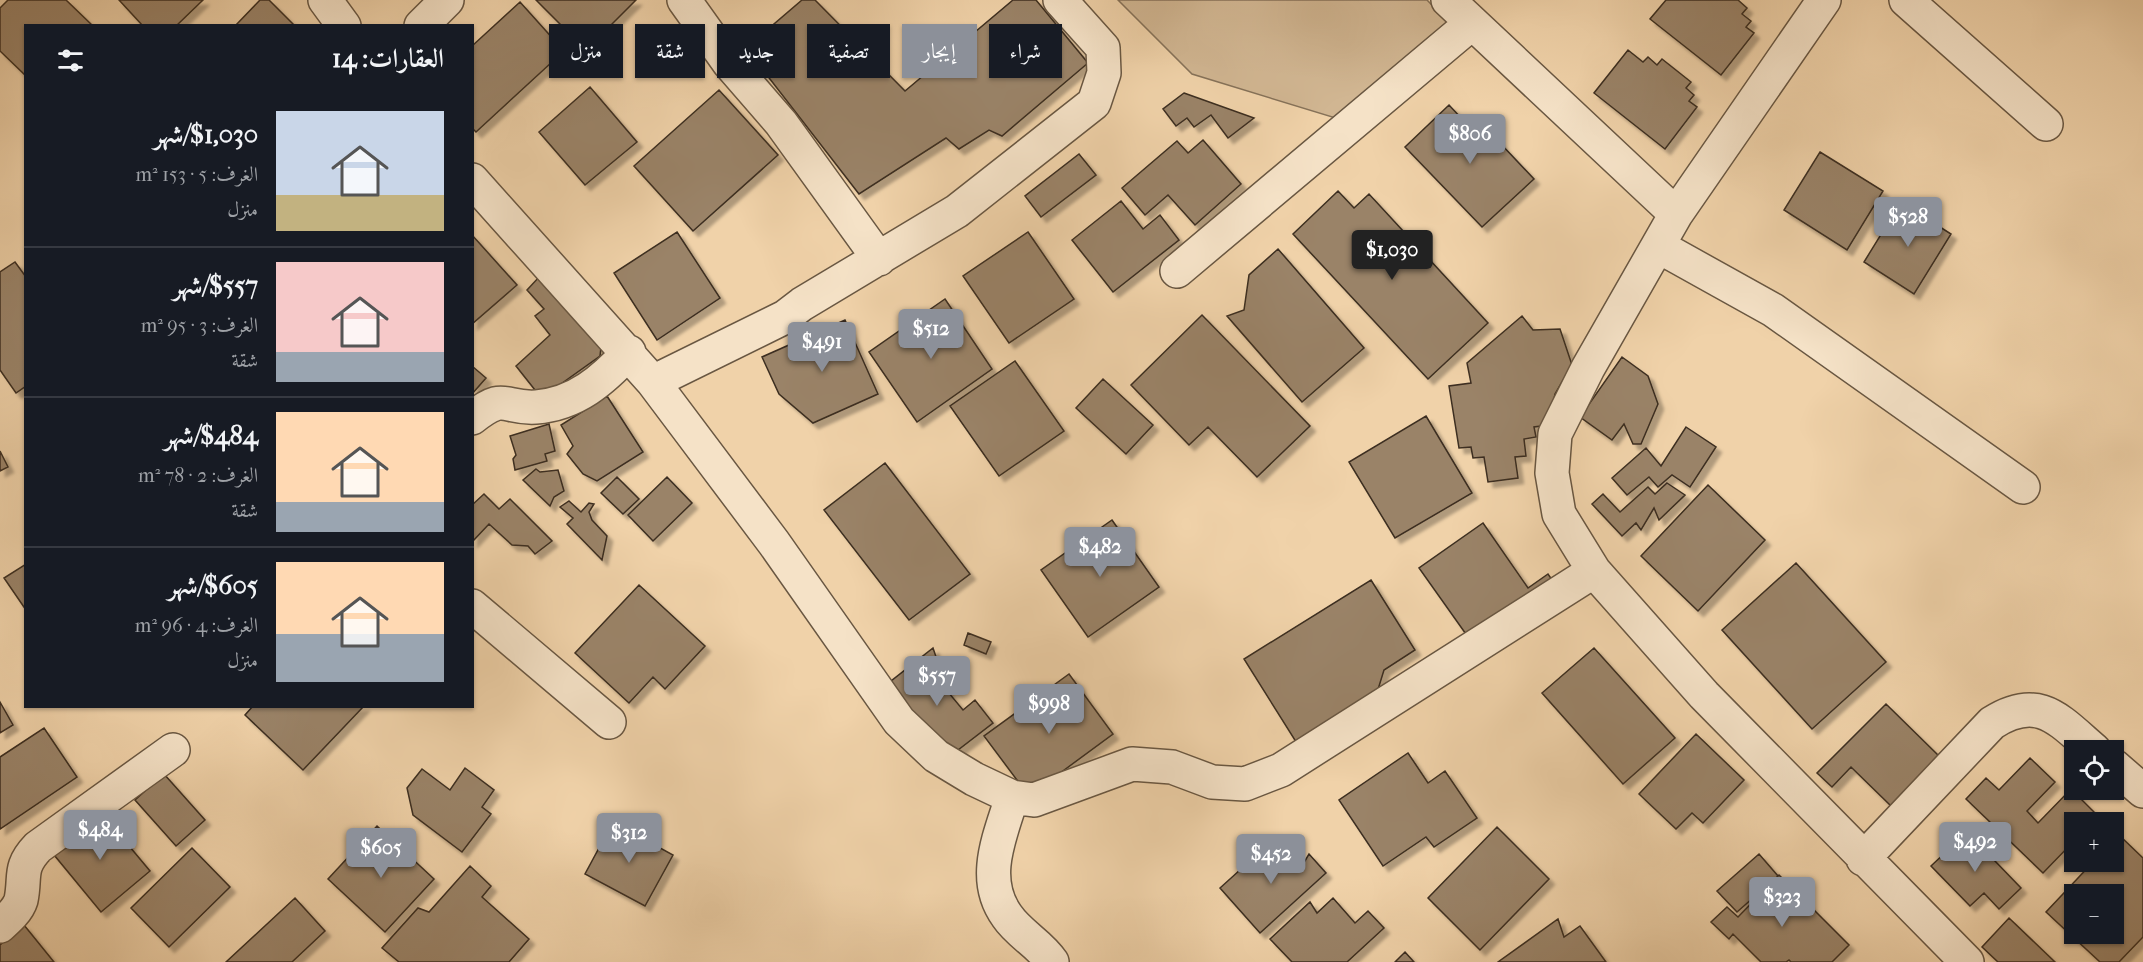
<!DOCTYPE html>
<html lang="ar">
<meta charset="utf-8">
<style>
body{margin:0;font-family:"IM FELL French Canon",Amiri,serif;background:#242831;color:#f1f3f6;direction:rtl;height:100vh;display:flex;flex-direction:column;font-size:22px;white-space:nowrap}
*{box-sizing:border-box;margin:0}
p{font-size:20px;color:#9ea1a6}
.icon{flex:none;width:33px;height:33px;fill:none;stroke:currentColor;stroke-width:2;stroke-linecap:round;stroke-linejoin:round}
.map{position:relative;flex:1;overflow:hidden;direction:ltr}
.side{position:absolute;left:24px;top:24px;width:450px;height:684px;display:flex;flex-direction:column;background:#171b24;border-radius:0px;box-shadow:0 2px 4px #0004;direction:rtl}
.side>*{flex:none}
.banner{position:absolute;left:492px;top:24px;width:570px;height:54px;direction:rtl;display:flex;gap:12px}
.fabs{position:absolute;left:2064px;top:740px;display:grid;gap:12px}
.fabs a{display:grid;place-items:center;width:60px;height:60px;border-radius:0px;background:#171b24;box-shadow:0 2px 4px #0004;font-size:30px}
.price{position:absolute;translate:-50% -51px;padding:0 14px;border-radius:6px;background:#8c9099;color:#fff;font-size:20px;line-height:39px;filter:drop-shadow(0 2px 3px #0008)}
.price::after{content:'';position:absolute;left:50%;top:36px;width:18px;height:14px;margin-left:-9px;background:inherit;clip-path:polygon(0 0,100% 0,50% 100%)}
.price.current{background:#222;color:#fff}
ul{padding:0;list-style:none}
li{display:flex;align-items:center;gap:18px;height:150px;padding:0 30px}
li+li{border-top:2px solid #363941}
li span{display:grid;place-items:center;flex:none;width:168px;height:120px;border-radius:0px;color:#555}
li>.icon{margin-inline-start:auto}
span .icon{width:72px;height:72px;fill:#fffc;stroke-width:1}
li b{font-size:26px}
h2{display:flex;justify-content:space-between;align-items:center;height:72px;padding:0 30px;font-size:26px}
.pill{padding:0 21px;border-radius:0px;background:#171b24;box-shadow:0 2px 4px #0004;font-size:21px;line-height:54px}
.pill.current{background:#8c9099;color:#fff}
.map>svg:first-child{display:block}
.green{fill:#d1b692;stroke:#867259;stroke-width:1.5}
.building{fill:#9a8367;stroke:#3c2e20;stroke-width:1.5;fill-rule:evenodd;filter:url(#shadow)}
.lines{fill:none;stroke-linecap:round;stroke-linejoin:round}
.minor-casing{stroke:#695742;stroke-width:36}
.minor{stroke:#f5e2c7;stroke-width:33}
</style>
<div class="map">
<svg width="2143" height="962" viewBox="0 0 2143 962">
<defs>
<filter id="shadow"><feDropShadow dx="5.5" dy="5.5" stdDeviation="1.5" flood-color="#0004"/></filter>
</defs>
<rect width="100%" height="100%" fill="#f0d2a9"/>
<filter id="stains"><feTurbulence type="fractalNoise" baseFrequency=".00333" numOctaves="4"/><feColorMatrix values="0 0 0 0 .2 0 0 0 0 .09 0 0 0 0 .02 0 0 0 .5 -.17"/></filter>
<radialGradient id="worn" r=".72"><stop offset=".6" stop-color="#630" stop-opacity="0"/><stop offset="1" stop-color="#630" stop-opacity=".3"/></radialGradient>
<path class="green" d="M1118,0H1427L1451,25L1342,120L1192,74Z"/>
<path class="building" d="M8,0H66L93,26H26V76L0,51V8Z
M119,0H203L176,26H143Z
M260,0H269L295,26H235Z
M536,0H636L586,50Z
M802,0H815L905,91L1013,0H1036L1088,63L1002,136L989,130L959,149L946,138L859,194L746,48Z
M1666,0H1738L1747,8L1742,14L1751,21L1746,27L1754,33L1721,75L1650,19Z
M520,2L564,51L476,132L472,128V46Z
M1628,50L1643,62L1648,57L1657,65L1662,59L1691,82L1686,88L1694,95L1689,101L1697,107L1665,149L1594,93Z
M590,87L637,142L585,185L539,132Z
M719,90L778,155L693,231L634,166Z
M1184,93L1254,118L1228,138L1211,115L1194,127L1187,118L1176,126L1163,109Z
M1449,105L1476,134L1484,126L1534,179L1482,227L1405,147Z
M1203,140L1241,184L1195,225L1168,195L1145,215L1122,188L1177,141L1188,153Z
M1820,152L1883,191L1847,250L1784,210Z
M1079,154L1096,175L1041,217L1025,196Z
M1338,191L1354,208L1369,194L1488,323L1428,379L1293,234Z
M1121,201L1143,229L1160,215L1179,240L1113,292L1072,240Z
M1901,202L1951,234L1914,294L1864,262Z
M677,232L720,298L657,340L614,273Z
M1028,232L1074,299L1009,343L963,276Z
M472,235L517,285L472,324Z
M1278,249L1364,348L1302,402L1227,316L1244,310L1249,275Z
M15,262L26,277V386L16,393L0,370V272Z
M539,277L601,347L600,356L551,391L535,390L516,366L550,335L535,316L544,309L527,290Z
M945,299L992,369L917,422L869,352Z
M1202,315L1310,426L1257,477L1208,427L1189,445L1131,385Z
M1522,316L1533,330L1560,329L1572,365L1555,394L1549,425L1534,427L1536,437L1524,439L1526,456L1515,457L1518,478L1488,482L1484,457L1473,458L1471,447L1459,448L1449,386L1471,383L1467,363Z
M845,320L878,394L813,423L779,394L762,357Z
M1622,357L1648,376L1658,404L1641,444H1633L1624,424L1612,440L1580,417Z
M1015,361L1064,431L999,476L950,406Z
M472,366L486,378L472,394Z
M1103,379L1153,425L1126,454L1076,408Z
M607,396L643,452L597,481L583,474L567,454L573,446L561,425Z
M1426,416L1472,493L1395,538L1349,462Z
M549,424L555,451L545,454L547,461L515,470L513,459L516,455L510,436Z
M1686,427L1716,447L1690,487L1672,475L1658,487L1649,477L1627,495L1612,478L1646,448L1661,466Z
M0,451L8,467L0,471Z
M885,463L970,574L909,620L824,510Z
M536,469L540,472L558,470L564,491L554,497L550,506L523,480Z
M617,477L639,499L623,514L601,493Z
M667,477L692,503L653,541L628,515Z
M1667,483L1685,495L1659,520L1654,508L1641,530L1636,523L1622,536L1592,504L1603,494L1620,512L1648,487L1655,494Z
M1708,485L1765,540L1698,611L1641,556Z
M484,494L499,509L510,499L552,541L535,554L528,546L512,545L489,524L472,542V505Z
M569,501L581,512L589,503L594,504L589,512L592,520L607,536L602,560L567,524L573,518L560,507Z
M1112,520L1159,587L1088,637L1041,570Z
M1483,523L1528,588L1548,574L1557,587L1468,637L1419,568Z
M1796,563L1886,662L1812,729L1722,630Z
M26,564V610L4,578Z
M1371,580L1415,650L1384,670L1376,696L1298,745L1244,659Z
M639,585L705,646L665,689L653,677L629,703L575,653Z
M968,633L991,642L986,654L964,645Z
M933,648L948,692L963,710L975,700L993,723L945,760L886,685Z
M1594,648L1675,738L1623,784L1542,693Z
M1069,674L1113,734L1029,796L984,736Z
M0,702L13,725L0,733Z
M1886,704L1940,757L1891,806L1851,767L1832,787L1817,773Z
M253,706H364L303,770L245,715Z
M44,728L77,777L0,829V757Z
M1696,734L1744,780L1703,823L1692,813L1676,829L1639,794Z
M1408,753L1428,783L1445,771L1477,818L1434,847L1426,837L1383,866L1339,800Z
M2030,758L2055,782L2027,811L2038,823L2071,789L2098,816L2093,822H2074V841L2043,873L1966,799L1986,778L1999,790Z
M465,768L494,790L482,807L491,814L462,852L413,815L407,788L422,769L450,790Z
M164,774L205,820L176,846L135,800Z
M99,810L150,871L101,912L50,850Z
M613,822L673,855L645,906L585,874Z
M377,826L434,879L385,932L328,879Z
M1497,827L1549,879L1480,950L1428,898Z
M1967,832L2021,888L1999,909L1984,893L1970,906L1931,866Z
M2119,835L2143,858V937L2119,962H2100L2046,912L2094,861H2114V841ZM2074,894H2114V933H2074Z
M1272,841L1288,858L1292,854L1302,866L1309,854L1326,873L1260,933L1220,888Z
M192,848L230,887L169,947L131,908Z
M1759,854L1778,876L1737,912L1717,891Z
M470,866L491,886L482,897L529,939L509,962H399L382,948L418,908L429,912Z
M1779,875L1849,945L1832,962H1791L1789,960L1786,962H1761L1733,934L1729,939L1711,922L1727,907L1738,917Z
M295,898L325,931L292,962H226Z
M1333,898L1355,923L1368,911L1384,928L1347,962H1292L1270,939L1310,902L1317,913Z
M2009,918L2055,962H1998L1982,947Z
M1558,919L1564,937L1580,926L1606,962H1498Z
M24,925L54,962H0V945Z
M1405,952L1414,962H1395Z"/>
<g class="lines">
<g class="minor-casing">
<path id="minor" d="M325,0L344,26
M684,0L729,63L781,123L879,259
M1448,0L1676,214
M1824,0L1676,214L1588,368L1555,434L1552,473L1559,514L1594,571L1704,695L1967,962
M1906,0L2046,124
M421,26L447,0
M472,180L653,382L774,543L899,721L936,756L974,779L1012,797L1034,800L1132,764L1172,767L1212,782L1245,784L1281,770L1594,571
M1658,246L1773,310L2023,487
M1177,271L1472,23
M653,382L785,317L802,304L957,211L1094,103L1104,73L1103,48L1060,0
M472,418C506,391 502,409 536,407C576,404 603,380 629,352
M472,606L609,722
M2114,766L2143,791
M1012,797C1000,836 980,879 1007,916C1019,934 1040,944 1052,962
M1863,859L1992,723C2039,693 2059,720 2094,750
M0,926C8,919 18,910 21,900C26,876 18,868 38,847L173,750"/>
</g>
<use href="#minor" class="minor"/>
</g>
<rect width="100%" height="100%" filter="url(#stains)"/>
<rect width="100%" height="100%" fill="url(#worn)"/>
</svg>
<div class="fabs">
<a><svg class="icon" aria-label="locate" viewBox="0 0 24 24"><circle cx="12" cy="12" r="6"/><path d="M12 2v4M12 18v4M2 12h4M18 12h4"/></svg></a>
<a>+</a>
<a>−</a>
</div>
<b class="price" style="left:1470px;top:165px">$806</b>
<b class="price" style="left:1908px;top:248px">$528</b>
<b class="price current" style="left:1392px;top:281px">$1,030</b>
<b class="price" style="left:931px;top:360px">$512</b>
<b class="price" style="left:822px;top:373px">$491</b>
<b class="price" style="left:1100px;top:578px">$482</b>
<b class="price" style="left:937px;top:707px">$557</b>
<b class="price" style="left:1049px;top:735px">$998</b>
<b class="price" style="left:100px;top:861px">$484</b>
<b class="price" style="left:629px;top:864px">$312</b>
<b class="price" style="left:1975px;top:873px">$492</b>
<b class="price" style="left:381px;top:879px">$605</b>
<b class="price" style="left:1271px;top:885px">$452</b>
<b class="price" style="left:1782px;top:928px">$323</b>
<div class="banner">
<a class="pill">شراء</a>
<a class="pill current">إيجار</a>
<a class="pill">تصفية</a>
<a class="pill">جديد</a>
<a class="pill">شقة</a>
<a class="pill">منزل</a>
</div>
<section class="side">
<h2>العقارات: 14<svg class="icon" aria-label="filters" viewBox="0 0 24 24"><path d="M4 7h16M4 17h16"/><circle cx="9" cy="7" r="2"/><circle cx="15" cy="17" r="2"/></svg></h2>
<ul>
<li><span style="background:linear-gradient(#c9d6e8 70%,#c2b280 0)"><svg class="icon" aria-label="home" viewBox="0 0 24 24"><path d="M3 11l9-7 9 7M6 9v11h12V9"/></svg></span><div><b>$1,030/شهر</b><p>الغرف: 5 · 153 m²</p><p>منزل</p></div></li>
<li><span style="background:linear-gradient(#f6c9c9 75%,#9aa5b1 0)"><svg class="icon" aria-label="home" viewBox="0 0 24 24"><path d="M3 11l9-7 9 7M6 9v11h12V9"/></svg></span><div><b>$557/شهر</b><p>الغرف: 3 · 95 m²</p><p>شقة</p></div></li>
<li><span style="background:linear-gradient(#ffd9b3 75%,#9aa5b1 0)"><svg class="icon" aria-label="home" viewBox="0 0 24 24"><path d="M3 11l9-7 9 7M6 9v11h12V9"/></svg></span><div><b>$484/شهر</b><p>الغرف: 2 · 78 m²</p><p>شقة</p></div></li>
<li><span style="background:linear-gradient(#ffd9b3 60%,#9aa5b1 0)"><svg class="icon" aria-label="home" viewBox="0 0 24 24"><path d="M3 11l9-7 9 7M6 9v11h12V9"/></svg></span><div><b>$605/شهر</b><p>الغرف: 4 · 96 m²</p><p>منزل</p></div></li>
</ul>
</section>
</div>
